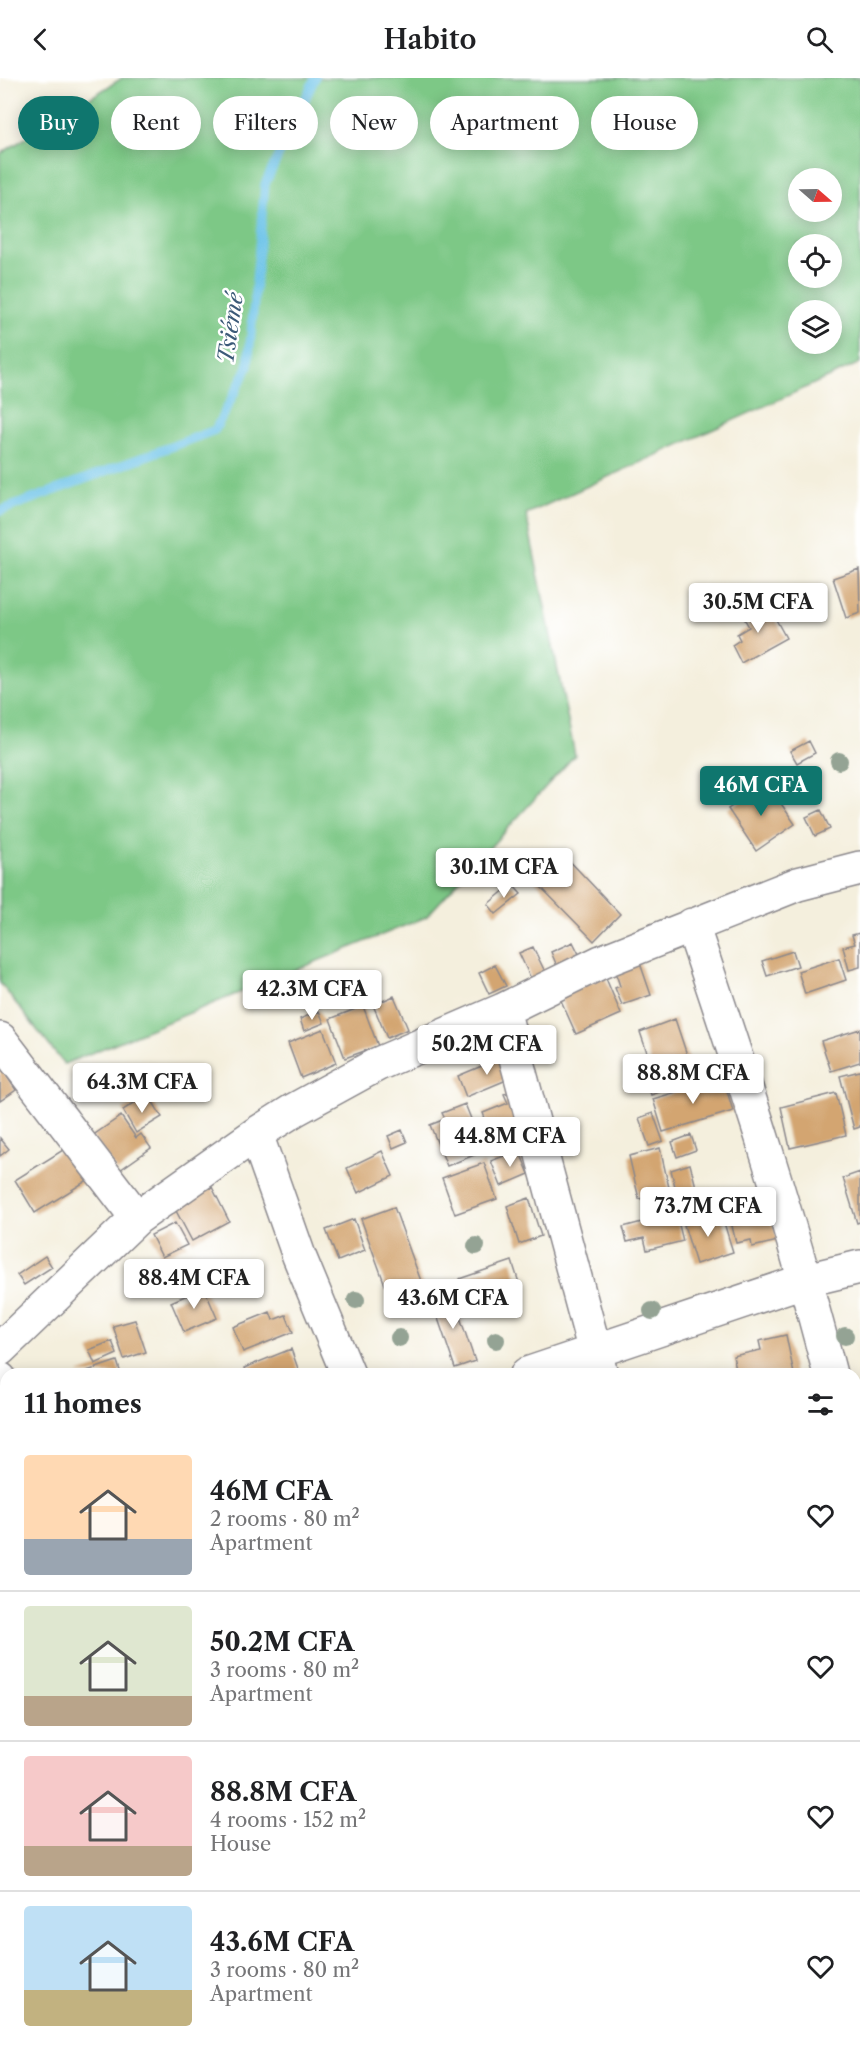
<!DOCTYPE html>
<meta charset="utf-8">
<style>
body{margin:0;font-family:"Libre Caslon Text",serif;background:#f6f6f6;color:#202124;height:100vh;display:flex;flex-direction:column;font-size:22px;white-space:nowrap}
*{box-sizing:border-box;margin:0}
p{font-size:20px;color:#757577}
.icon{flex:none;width:33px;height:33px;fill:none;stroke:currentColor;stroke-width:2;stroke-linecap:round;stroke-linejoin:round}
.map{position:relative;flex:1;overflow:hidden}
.sheet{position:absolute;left:0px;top:1290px;width:861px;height:686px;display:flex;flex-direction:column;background:#fff;border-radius:18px 18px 0 0;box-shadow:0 3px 15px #0003}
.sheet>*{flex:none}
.banner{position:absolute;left:18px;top:18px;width:825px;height:54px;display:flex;gap:12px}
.needle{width:39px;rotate:110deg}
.tools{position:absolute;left:788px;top:90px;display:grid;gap:12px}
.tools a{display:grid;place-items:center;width:54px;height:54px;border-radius:50%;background:#fff;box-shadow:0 3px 15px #0003;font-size:30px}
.price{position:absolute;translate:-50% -51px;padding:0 14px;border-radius:6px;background:#fff;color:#222;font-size:20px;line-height:39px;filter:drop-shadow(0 2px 3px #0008)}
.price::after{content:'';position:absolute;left:50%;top:36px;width:18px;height:14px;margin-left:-9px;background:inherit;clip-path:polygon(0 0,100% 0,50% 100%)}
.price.active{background:#0f766e;color:#fff}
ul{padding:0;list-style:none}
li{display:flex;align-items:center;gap:18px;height:150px;padding:0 24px}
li+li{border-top:2px solid #e0e0e0}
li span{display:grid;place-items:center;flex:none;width:168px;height:120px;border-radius:6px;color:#555}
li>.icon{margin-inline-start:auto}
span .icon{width:72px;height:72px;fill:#fffc;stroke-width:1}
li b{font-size:26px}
h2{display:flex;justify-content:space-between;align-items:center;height:72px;padding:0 24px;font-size:26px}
.chip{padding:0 21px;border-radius:27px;background:#fff;box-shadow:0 3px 15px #0003;font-size:21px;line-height:54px}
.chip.active{background:#0f766e;color:#fff}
header{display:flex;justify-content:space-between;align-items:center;height:78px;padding:0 24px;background:#fff;font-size:27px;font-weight:600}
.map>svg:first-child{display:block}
.green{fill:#7dc886;stroke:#507560;stroke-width:1.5;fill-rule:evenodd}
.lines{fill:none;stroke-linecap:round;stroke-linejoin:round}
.stream{stroke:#6bc2e8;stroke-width:9}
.building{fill:#d3a571}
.street-casing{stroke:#8b888c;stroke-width:36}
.street{stroke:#fff;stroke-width:33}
.tree{fill:#94a394}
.labels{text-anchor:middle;stroke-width:5;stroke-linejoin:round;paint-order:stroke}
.water-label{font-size:22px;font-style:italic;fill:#3c5a78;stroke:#fff}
</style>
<header><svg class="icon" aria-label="back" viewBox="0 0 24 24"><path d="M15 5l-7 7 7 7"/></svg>Habito<svg class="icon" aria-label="search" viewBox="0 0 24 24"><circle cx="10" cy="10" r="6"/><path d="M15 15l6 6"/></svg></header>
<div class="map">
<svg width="860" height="1975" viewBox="0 0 860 1975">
<rect width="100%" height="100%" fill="#fff"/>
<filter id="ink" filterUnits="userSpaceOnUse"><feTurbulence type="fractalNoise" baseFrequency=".0167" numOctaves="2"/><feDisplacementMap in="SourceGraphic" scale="12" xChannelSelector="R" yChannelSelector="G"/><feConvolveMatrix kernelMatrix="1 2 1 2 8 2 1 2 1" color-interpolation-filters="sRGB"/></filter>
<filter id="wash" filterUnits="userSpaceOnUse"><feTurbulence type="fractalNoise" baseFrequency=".008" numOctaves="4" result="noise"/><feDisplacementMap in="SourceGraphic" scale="24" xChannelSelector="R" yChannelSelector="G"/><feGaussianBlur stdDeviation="1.35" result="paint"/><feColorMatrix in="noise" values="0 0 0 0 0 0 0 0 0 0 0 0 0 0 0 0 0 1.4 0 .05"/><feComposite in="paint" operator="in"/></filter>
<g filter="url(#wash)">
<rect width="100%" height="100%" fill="#f4efdd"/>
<path class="green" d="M122,0H860V285L526,436L575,677L426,839L64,986L0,905V76ZM798,100H831V134H798ZM798,166H831V200H798ZM798,232H831V266H798Z"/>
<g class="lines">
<path class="stream" d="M0,433L215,352L248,289L265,106L315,0"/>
</g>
<g id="blocks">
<path class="building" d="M859,491L860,535L846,540L833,500Z
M768,527L786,560L741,585L732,567L740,562L737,556L749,549L744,540Z
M809,663L815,675L797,685L790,673Z
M767,705L795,746L756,773L728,731Z
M821,732L830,751L815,758L806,739Z
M562,775L620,836L594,863L534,802Z
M512,806L521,816L496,836L488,826Z
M860,855V889L849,892L843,869L855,866L852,857Z
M573,864L583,884L560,895L551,874Z
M533,869L547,898L533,905L519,875Z
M793,873L798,888L767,898L762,883Z
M839,880L846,902L805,916L798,893Z
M640,885L651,917L622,927L615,910L620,908L615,893Z
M495,887L506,908L489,916L479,895Z
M605,898L621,936L576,956L559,918Z
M394,918L408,951L387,960L373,927Z
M363,928L378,968L345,980L330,941Z
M319,933L324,945L304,953L300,941Z
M675,941L695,1001L651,1017L642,989L651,986L640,954Z
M323,951L336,985L301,1000L288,965Z
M860,951V984L831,993L821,963Z
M508,977L516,998L466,1019L458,998Z
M0,988L16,1012L0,1023Z
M860,993V1049L854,1051L840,998Z
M723,1000L733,1033L663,1054L653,1021Z
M521,1010L536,1060L498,1075L483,1035L508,1025L504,1016Z
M836,1015L846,1057L790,1070L781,1029Z
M148,1016L162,1039L136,1055L123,1032Z
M465,1026L484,1073L447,1088L430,1047L445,1041L442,1035Z
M653,1035L663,1063L649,1068L639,1040Z
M121,1038L136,1060L141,1056L151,1070L117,1094L92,1058Z
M402,1052L407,1064L393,1070L388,1058Z
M691,1057L696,1072L677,1079L672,1064Z
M0,1060L9,1071L0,1078Z
M71,1067L91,1100L35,1135L15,1102Z
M660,1070L670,1114L639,1121L629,1078Z
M519,1072L529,1096L501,1108L491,1083Z
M382,1073L393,1098L358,1115L347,1090Z
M484,1085L497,1121L455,1136L442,1100Z
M690,1086L702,1132L682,1137L671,1092Z
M860,1094V1144L857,1145L843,1100Z
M212,1109L229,1143L192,1163L174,1129Z
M529,1120L541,1158L519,1166L507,1128Z
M768,1125L778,1163L752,1169L751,1162L736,1165L729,1135Z
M394,1129L425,1214L392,1226L361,1141Z
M676,1135L683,1163L647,1172L644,1160L627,1164L623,1149Z
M721,1135L733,1174L696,1186L684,1147Z
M354,1141L365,1172L338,1183L326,1152Z
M175,1145L187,1167L162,1179L151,1157Z
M45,1178L52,1189L24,1207L17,1197Z
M512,1183L521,1211L469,1229L459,1201Z
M204,1210L217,1240L184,1254L171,1224Z
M451,1213L475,1283L455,1290L431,1220Z
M270,1234L273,1242L286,1237L293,1254L243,1274L233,1249Z
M135,1242L146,1274L124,1281L113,1248Z
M786,1257L794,1296H737L733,1278L761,1272L759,1263Z
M112,1263L117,1276L95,1286L89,1272Z
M291,1271L300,1296H246L244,1290Z
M117,1283L121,1296H78Z
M859,1754L860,1784L855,1786V1755Z
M31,1970L32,1975H19L18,1973Z
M58,1970H78L80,1975H45Z
M288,1970H304L290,1975Z"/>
</g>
</g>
<g filter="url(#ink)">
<use href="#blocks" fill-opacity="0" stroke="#8b888c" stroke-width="1.5"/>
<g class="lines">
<g class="street-casing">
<path id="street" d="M692,847C742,995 791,1144 830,1296
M503,932L601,1296
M0,961L137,1140
M256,1056L299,1178L348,1296
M0,1271L137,1140L256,1056L294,1032L378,986L503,932L601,884L798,806L860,790
M527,1296L806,1202L860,1189
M0,1301L6,1315
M855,1398L860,1422
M855,1597L860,1598
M0,1646L6,1644
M0,1833L6,1831
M855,1955L860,1954
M199,1970L200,1975
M743,1970V1975
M503,1975V1970
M657,1975L709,1970"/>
</g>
<use href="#street" class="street"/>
</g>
<g class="tree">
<circle cx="839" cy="683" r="9"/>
<circle cx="476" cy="1168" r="9"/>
<circle cx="356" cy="1222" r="9"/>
<circle cx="652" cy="1233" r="9"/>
<circle cx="845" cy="1258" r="9"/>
<circle cx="399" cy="1260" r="9"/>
<circle cx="496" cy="1262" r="9"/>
</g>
</g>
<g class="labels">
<g class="water-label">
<text transform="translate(230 250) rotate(-82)" y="8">Tsiémé</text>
</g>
</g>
</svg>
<div class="tools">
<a><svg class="needle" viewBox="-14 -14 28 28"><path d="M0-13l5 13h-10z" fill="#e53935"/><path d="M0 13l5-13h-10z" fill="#757577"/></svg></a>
<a><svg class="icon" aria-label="locate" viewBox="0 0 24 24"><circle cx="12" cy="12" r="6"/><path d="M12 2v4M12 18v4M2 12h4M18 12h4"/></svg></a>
<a><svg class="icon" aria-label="layers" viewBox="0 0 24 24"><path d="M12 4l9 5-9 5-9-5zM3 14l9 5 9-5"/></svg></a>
</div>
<b class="price" style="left:758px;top:556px">30.5M CFA</b>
<b class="price active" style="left:761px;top:739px">46M CFA</b>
<b class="price" style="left:504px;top:821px">30.1M CFA</b>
<b class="price" style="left:312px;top:943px">42.3M CFA</b>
<b class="price" style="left:487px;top:998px">50.2M CFA</b>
<b class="price" style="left:693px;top:1027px">88.8M CFA</b>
<b class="price" style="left:142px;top:1036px">64.3M CFA</b>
<b class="price" style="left:510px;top:1090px">44.8M CFA</b>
<b class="price" style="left:708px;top:1160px">73.7M CFA</b>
<b class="price" style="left:194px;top:1232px">88.4M CFA</b>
<b class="price" style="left:453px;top:1252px">43.6M CFA</b>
<div class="banner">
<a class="chip active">Buy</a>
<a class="chip">Rent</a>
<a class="chip">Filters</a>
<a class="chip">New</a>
<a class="chip">Apartment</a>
<a class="chip">House</a>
</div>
<section class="sheet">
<h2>11 homes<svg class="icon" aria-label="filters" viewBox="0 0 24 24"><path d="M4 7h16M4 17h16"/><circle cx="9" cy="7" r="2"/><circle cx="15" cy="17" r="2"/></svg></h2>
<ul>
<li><span style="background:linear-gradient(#ffd9b3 70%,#9aa5b1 0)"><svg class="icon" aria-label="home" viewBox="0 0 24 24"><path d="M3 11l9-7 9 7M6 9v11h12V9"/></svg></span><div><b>46M CFA</b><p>2 rooms · 80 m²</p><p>Apartment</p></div><svg class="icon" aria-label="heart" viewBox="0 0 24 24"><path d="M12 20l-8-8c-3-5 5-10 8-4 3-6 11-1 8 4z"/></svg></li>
<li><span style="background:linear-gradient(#dfe7d0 75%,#b9a48a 0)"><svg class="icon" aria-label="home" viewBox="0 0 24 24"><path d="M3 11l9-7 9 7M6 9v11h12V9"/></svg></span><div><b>50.2M CFA</b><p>3 rooms · 80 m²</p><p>Apartment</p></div><svg class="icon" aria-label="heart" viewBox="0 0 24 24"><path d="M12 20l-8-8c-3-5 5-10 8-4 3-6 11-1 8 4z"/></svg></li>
<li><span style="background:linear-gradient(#f6c9c9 75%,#b9a48a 0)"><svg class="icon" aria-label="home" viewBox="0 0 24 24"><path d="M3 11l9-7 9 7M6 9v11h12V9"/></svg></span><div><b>88.8M CFA</b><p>4 rooms · 152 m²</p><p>House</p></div><svg class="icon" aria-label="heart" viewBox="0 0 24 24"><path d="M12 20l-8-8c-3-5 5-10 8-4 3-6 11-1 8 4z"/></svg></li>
<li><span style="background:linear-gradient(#bfe0f5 70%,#c2b280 0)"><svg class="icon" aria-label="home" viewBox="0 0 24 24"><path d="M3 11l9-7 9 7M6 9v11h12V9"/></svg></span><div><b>43.6M CFA</b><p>3 rooms · 80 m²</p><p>Apartment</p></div><svg class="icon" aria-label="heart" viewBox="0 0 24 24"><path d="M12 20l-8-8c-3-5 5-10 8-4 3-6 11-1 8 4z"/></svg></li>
</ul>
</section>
</div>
